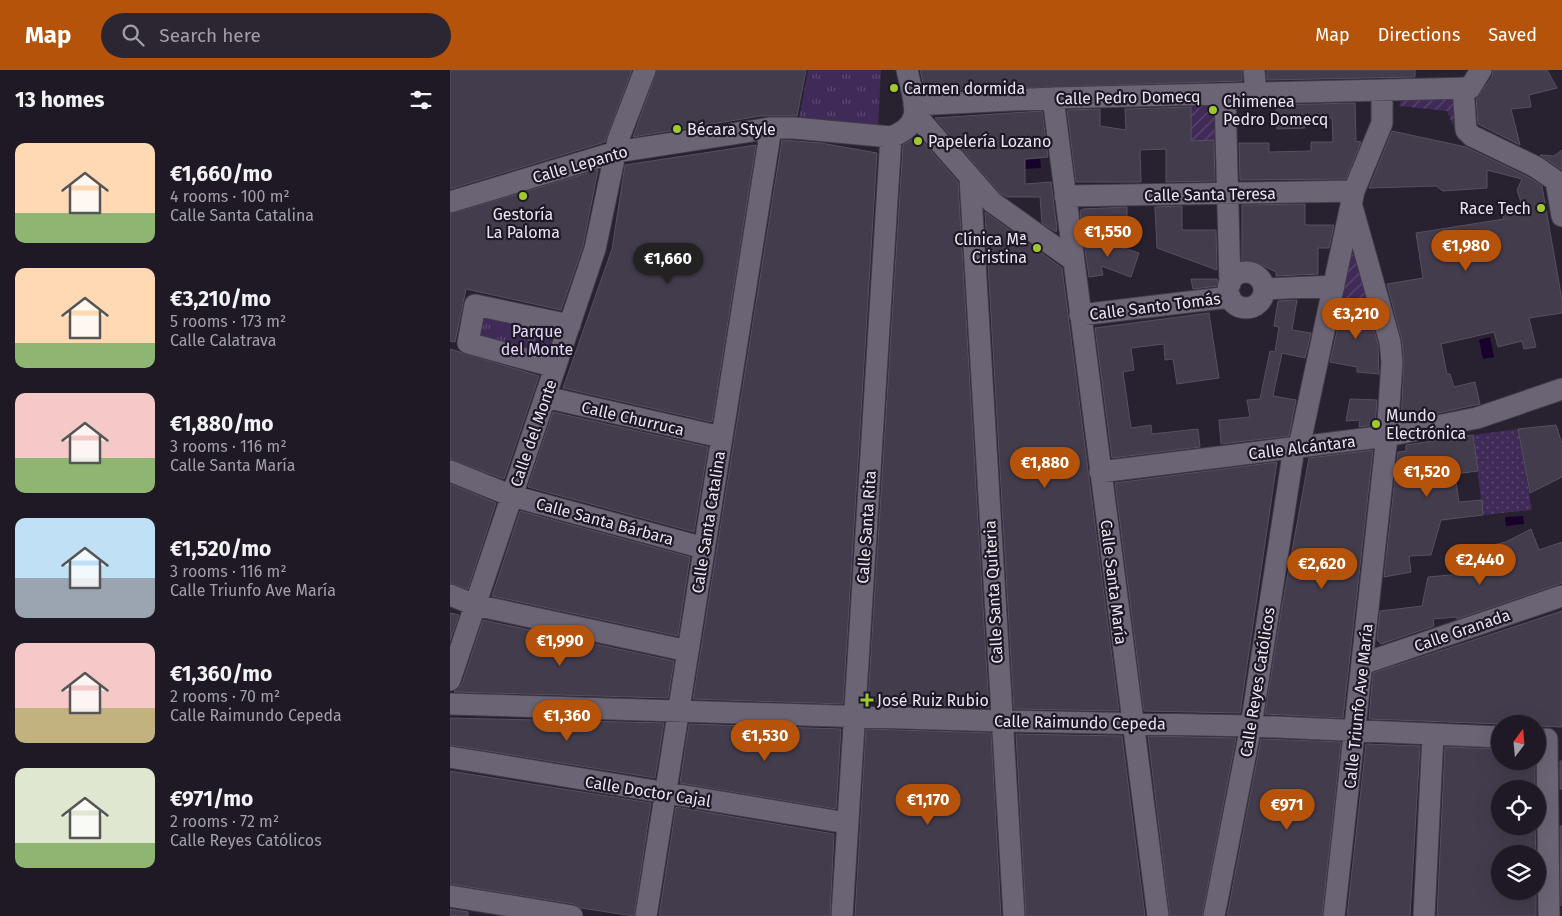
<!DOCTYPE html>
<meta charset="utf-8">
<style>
body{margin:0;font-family:"Fira Sans",sans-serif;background:#2b2631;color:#f1f3f6;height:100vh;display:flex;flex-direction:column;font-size:19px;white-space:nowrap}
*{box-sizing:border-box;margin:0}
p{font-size:16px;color:#a1a0a6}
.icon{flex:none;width:28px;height:28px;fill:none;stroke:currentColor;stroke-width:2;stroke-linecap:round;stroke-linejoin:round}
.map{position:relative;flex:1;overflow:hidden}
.drawer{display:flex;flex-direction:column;background:#1e1924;width:450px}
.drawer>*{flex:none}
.needle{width:32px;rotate:16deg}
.buttons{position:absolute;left:1041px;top:645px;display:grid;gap:10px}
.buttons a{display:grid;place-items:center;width:55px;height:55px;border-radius:50%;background:#1e1924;box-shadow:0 5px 20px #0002,0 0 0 1px #3c3841;font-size:25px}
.price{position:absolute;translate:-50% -42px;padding:0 11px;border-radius:18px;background:#b45309;color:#fff;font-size:16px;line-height:32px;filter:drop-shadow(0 1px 2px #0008)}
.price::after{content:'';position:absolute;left:50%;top:30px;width:15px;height:11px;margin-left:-8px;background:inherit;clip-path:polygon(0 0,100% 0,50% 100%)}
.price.active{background:#222;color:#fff}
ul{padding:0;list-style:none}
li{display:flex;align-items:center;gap:15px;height:125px;padding:0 15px}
li span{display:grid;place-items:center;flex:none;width:140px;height:100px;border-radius:10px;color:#555}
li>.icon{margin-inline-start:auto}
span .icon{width:60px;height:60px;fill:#fffc;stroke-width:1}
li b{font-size:21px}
h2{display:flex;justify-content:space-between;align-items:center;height:60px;padding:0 15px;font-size:21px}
header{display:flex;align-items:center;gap:30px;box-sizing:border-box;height:70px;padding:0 25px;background:#b45309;color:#fff}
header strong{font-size:24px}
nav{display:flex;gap:28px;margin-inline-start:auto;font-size:18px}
.search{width:350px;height:45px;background:#2b2631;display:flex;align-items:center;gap:12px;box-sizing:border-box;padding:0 18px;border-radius:28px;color:#a1a0a6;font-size:19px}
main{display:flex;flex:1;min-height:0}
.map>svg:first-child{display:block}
.grass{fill:url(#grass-dots)}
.park{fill:url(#park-tufts)}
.garden{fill:url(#garden-furrows)}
.water{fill:#18012b}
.building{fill:#433c4c;stroke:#575060}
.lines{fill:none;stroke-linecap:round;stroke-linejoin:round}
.minor-casing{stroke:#413b47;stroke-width:23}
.minor{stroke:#6b6475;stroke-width:21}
.poi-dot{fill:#9eca2e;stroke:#1e1826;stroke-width:2}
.labels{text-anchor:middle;stroke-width:4.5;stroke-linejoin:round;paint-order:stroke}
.poi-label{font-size:16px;fill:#e9e5ef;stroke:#1e1826;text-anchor:start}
.street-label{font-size:16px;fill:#e9e5ef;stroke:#1e1826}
.park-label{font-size:16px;fill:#e4d7f7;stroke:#1e1826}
</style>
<header>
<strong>Map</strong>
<div class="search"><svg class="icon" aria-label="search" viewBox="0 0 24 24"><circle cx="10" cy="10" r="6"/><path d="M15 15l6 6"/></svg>Search here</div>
<nav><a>Map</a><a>Directions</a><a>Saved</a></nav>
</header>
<main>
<section class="drawer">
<h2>13 homes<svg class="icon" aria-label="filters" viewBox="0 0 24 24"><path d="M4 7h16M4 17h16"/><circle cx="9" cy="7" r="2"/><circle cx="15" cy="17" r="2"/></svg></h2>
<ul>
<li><span style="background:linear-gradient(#ffd9b3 70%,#8fb573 0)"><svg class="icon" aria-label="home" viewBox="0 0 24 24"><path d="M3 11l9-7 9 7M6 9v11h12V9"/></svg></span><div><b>€1,660/mo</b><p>4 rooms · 100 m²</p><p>Calle Santa Catalina</p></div></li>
<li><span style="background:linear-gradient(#ffd9b3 75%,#8fb573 0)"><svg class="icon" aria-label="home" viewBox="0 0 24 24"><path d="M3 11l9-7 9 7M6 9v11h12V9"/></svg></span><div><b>€3,210/mo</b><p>5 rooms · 173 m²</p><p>Calle Calatrava</p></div></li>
<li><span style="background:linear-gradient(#f6c9c9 65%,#8fb573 0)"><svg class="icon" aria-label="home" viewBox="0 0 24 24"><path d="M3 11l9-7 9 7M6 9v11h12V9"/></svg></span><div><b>€1,880/mo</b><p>3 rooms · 116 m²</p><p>Calle Santa María</p></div></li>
<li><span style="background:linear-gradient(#bfe0f5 60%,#9aa5b1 0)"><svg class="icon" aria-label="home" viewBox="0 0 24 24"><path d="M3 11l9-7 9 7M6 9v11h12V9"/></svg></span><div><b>€1,520/mo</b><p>3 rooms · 116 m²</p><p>Calle Triunfo Ave María</p></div></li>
<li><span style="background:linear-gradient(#f6c9c9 65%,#c2b280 0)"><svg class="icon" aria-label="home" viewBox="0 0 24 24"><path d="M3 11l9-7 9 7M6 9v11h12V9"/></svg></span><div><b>€1,360/mo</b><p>2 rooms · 70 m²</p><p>Calle Raimundo Cepeda</p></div></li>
<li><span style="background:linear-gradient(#dfe7d0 75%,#8fb573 0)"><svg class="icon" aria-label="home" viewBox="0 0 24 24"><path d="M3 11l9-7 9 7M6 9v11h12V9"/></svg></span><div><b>€971/mo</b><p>2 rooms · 72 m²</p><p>Calle Reyes Católicos</p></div></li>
</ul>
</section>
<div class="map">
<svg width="1112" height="846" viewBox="0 0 1112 846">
<defs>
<pattern id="grass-dots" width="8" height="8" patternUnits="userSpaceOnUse" patternTransform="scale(1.25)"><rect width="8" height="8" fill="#402a58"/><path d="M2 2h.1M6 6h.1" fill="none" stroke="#5c4970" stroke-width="1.8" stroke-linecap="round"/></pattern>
<pattern id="park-tufts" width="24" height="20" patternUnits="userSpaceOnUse" patternTransform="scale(1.25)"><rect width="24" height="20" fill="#402a58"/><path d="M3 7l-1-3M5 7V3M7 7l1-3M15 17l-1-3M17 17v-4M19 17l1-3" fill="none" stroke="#5c4970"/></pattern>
<pattern id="garden-furrows" width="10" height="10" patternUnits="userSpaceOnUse" patternTransform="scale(1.25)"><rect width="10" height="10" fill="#402a58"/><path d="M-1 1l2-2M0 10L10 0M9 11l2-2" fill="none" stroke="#5c4970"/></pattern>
</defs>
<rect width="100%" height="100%" fill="#282130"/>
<path class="grass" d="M1068,359L1082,440L1033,445L1023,365Z"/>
<path class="park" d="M358,0H431L428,57L349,49Z
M25,235L120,255L105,297L18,273Z"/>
<path class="garden" d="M1002,28L1005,30L1006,62L997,41L949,36L952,29Z
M741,35H758L761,42L767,45V70L741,71Z
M904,184L906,185L918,228L891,230L900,185Z"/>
<path class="water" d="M590,89L591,98L572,99L571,90Z
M1040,267L1044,287L1033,289L1029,270Z
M1073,446L1074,454L1056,456L1055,447Z"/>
<path class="building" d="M0,0H182L155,72L0,119Z
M207,0H356L347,46H310L183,67Z
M470,0H792V11L475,21Z
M817,0H965V7L817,10Z
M1043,0H1097L1107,18L1079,25L1081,37L1061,39L1070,75L1028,54L1026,29L1042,7Z
M905,33L906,71L911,72L896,109L790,110L789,73H819V82L861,81V72H883L882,48H854L855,58L827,59L826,35Z
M741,37V71L764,70L765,111L716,112V79L690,80L691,112H626L617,40L650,39V56L676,60L675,39Z
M592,41L598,87L575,89V114L601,112L607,159L606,162L592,153L590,127H557L550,123L485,48Z
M942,61L1016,77L1080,108L1092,116L1112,230V243L1079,248L1086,277L1074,279L1072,271L1048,277L1044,262L991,274L997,304H1000L1004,317L1025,312L1030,334L951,351L954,293L952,271L937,214L973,208L966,163L1054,149L1053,145L1074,141L1067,120L1072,109L1037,100V118L993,121L986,116L919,118Z
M468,66L508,112L539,638L418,631L453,75Z
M332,70L371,73L427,83L393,634L243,629Z
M306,75L262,352L113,318L162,179L175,95Z
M1112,80V100L1090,85L1104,86Z
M148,100L133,176L111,240L16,219L5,272L0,271V144Z
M855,134V155H884L879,178H868V204L826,206V202L812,195L792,192V135Z
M732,136V160H766L767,200L707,178L705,137Z
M677,137V158L632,159L630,141L633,139Z
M535,142L612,198L669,641L564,639Z
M633,165L689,183L681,207L651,196L653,205L639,207Z
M741,209H767L768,216L743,219Z
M847,230L842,260L861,263L855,288L832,283L823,326L846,330L839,366L771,374L769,350L800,347L797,330L810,329L820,281L825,282L829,257L824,256L828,231Z
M916,233L928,274L929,304L907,302V297L880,292L893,234Z
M759,243L769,308L727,314L723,289L715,290L714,274L681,278L684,300L673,302L681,358L701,355L702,364L748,359L750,377L662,388L645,258Z
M0,279L89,306L54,409L0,389Z
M900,329L927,330L925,355L909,357L910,350L896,351Z
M103,342L258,377L244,462L78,417Z
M1106,355L1112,374V407L1080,423L1068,359Z
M1023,365L1028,401L1005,404L1009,432L1032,430L1033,445L991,450L981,485L959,486L961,502L934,507L948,382L956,381V375Z
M923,380L893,648L815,644L832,536L859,388Z
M827,392L790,643L694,641L665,413Z
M0,414L46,433L18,519L0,513Z
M70,441L240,487L228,566L42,526Z
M1081,459L1089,480L1112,472V513L1007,549V547L983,549L984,556L931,574L927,570L930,541L972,536L978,507L1022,503L1020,494L1030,493V478L1056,472Z
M1112,541V657L1088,656V654H1050L919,649L923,603Z
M0,543L9,545L0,571Z
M33,550L224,591L218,628L4,622L12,614Z
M0,648L172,652L214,653L205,708L0,675Z
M239,654L391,659L386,739L230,713Z
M416,659L541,663L551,846H405Z
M566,664L672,666L695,846H576Z
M698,666L786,668L752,846H720Z
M811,669L891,672L872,846H777Z
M916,674L970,676L960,846H897Z
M995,677L1050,679V691H1085V719H1050V756H1085L1086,784H1050V821H1086V846H987Z
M1110,691H1112V719H1110Z
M0,701L201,733L184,846L131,838L124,834L0,814Z
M226,737L384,764L380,846H209Z
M1110,756H1112L1111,836Z
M0,839L18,842V846H0Z"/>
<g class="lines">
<g class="minor-casing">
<path id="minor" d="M804,0L806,24
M1013,18L1016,60L1022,66L1086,97L1112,115
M775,25L780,214
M603,28L708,846
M464,35L603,28L1020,18L1031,0
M465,44L542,132L623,190
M520,108L564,846
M1106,111L1112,146
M615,126L904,121
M0,132L166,82L321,58H344L441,67C477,54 463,30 457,0
M778 220a18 18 0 1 1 36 0a18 18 0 1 1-36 0Z
M814,219L884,216
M630,245L780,227
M105,297L18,273L25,235L120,255
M95,327L271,367
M849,377L904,121L932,53V21
M0,401L62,426L254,478
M650,402L937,366L1027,348L1112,319
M0,525L25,535L238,581
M912,594L1112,526
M0,610L145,179L168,70L195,0
M0,634L551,651L801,656L1050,667
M1097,669L1099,846
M0,687L397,753
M0,826L122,846
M196,846L321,58
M392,846L441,67
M764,846L801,656L844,378
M884,846L937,366L942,292L940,272L901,133
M974,846L983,665"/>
</g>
<use href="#minor" class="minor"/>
</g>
<g class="poi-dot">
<circle cx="444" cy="18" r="5"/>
<circle cx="763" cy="40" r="5"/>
<circle cx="227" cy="59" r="5"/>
<circle cx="468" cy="71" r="5"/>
<circle cx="73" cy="126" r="5"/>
<circle cx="1091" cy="138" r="5"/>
<circle cx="587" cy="178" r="5"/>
<circle cx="926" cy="354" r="5"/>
<path d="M414.5 622.5h5v5h5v5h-5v5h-5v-5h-5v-5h5z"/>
</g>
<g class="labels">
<g class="poi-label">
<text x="454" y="24">Carmen dormida</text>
<text x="773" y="37">Chimenea<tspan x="773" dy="18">Pedro Domecq</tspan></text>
<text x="237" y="65">Bécara Style</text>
<text x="478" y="77">Papelería Lozano</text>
<text x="1081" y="144" text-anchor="end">Race Tech</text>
<text x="73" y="150" text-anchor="middle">Gestoría<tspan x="73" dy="18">La Paloma</tspan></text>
<text x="577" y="175" text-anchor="end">Clínica Mª<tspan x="577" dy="18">Cristina</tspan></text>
<text x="936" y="351">Mundo<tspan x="936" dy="18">Electrónica</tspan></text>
<text x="427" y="636">José Ruiz Rubio</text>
</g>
<g class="street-label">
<text transform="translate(678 27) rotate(-1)" y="6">Calle Pedro Domecq</text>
<text transform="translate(130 94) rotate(-16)" y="6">Calle Lepanto</text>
<text transform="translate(760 124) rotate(-1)" y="6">Calle Santa Teresa</text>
<text transform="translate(705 236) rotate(-7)" y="6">Calle Santo Tomás</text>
<text transform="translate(183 348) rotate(13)" y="6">Calle Churruca</text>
<text transform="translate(83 363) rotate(-71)" y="6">Calle del Monte</text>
<text transform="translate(852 377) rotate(-7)" y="6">Calle Alcántara</text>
<text transform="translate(155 451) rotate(15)" y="6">Calle Santa Bárbara</text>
<text transform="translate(258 452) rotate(-81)" y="6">Calle Santa Catalina</text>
<text transform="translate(416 457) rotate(-86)" y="6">Calle Santa Rita</text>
<text transform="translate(664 512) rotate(83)" y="6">Calle Santa María</text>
<text transform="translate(543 522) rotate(-93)" y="6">Calle Santa Quiteria</text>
<text transform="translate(1012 560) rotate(-19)" y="6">Calle Granada</text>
<text transform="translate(807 612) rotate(-81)" y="6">Calle Reyes Católicos</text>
<text transform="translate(908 636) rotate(-84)" y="6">Calle Triunfo Ave María</text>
<text transform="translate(630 652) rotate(1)" y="6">Calle Raimundo Cepeda</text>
<text transform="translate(198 721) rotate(9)" y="6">Calle Doctor Cajal</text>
</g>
<g class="park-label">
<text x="87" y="267">Parque<tspan x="87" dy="18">del Monte</tspan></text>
</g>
</g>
</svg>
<div class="buttons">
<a><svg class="needle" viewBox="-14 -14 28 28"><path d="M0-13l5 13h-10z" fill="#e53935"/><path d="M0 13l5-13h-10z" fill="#a1a0a6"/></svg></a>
<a><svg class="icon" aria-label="locate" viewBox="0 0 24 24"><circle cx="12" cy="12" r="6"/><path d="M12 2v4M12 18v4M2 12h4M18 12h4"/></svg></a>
<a><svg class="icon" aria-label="layers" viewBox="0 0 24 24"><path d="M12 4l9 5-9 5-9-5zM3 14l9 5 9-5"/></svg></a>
</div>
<b class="price" style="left:658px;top:188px">€1,550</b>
<b class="price" style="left:1016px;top:202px">€1,980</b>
<b class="price active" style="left:218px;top:215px">€1,660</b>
<b class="price" style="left:906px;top:270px">€3,210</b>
<b class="price" style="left:595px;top:419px">€1,880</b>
<b class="price" style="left:977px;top:428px">€1,520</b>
<b class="price" style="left:1030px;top:516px">€2,440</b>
<b class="price" style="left:872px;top:520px">€2,620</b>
<b class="price" style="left:110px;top:597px">€1,990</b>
<b class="price" style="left:117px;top:672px">€1,360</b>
<b class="price" style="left:315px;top:692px">€1,530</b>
<b class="price" style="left:478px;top:756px">€1,170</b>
<b class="price" style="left:837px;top:761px">€971</b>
</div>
</main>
